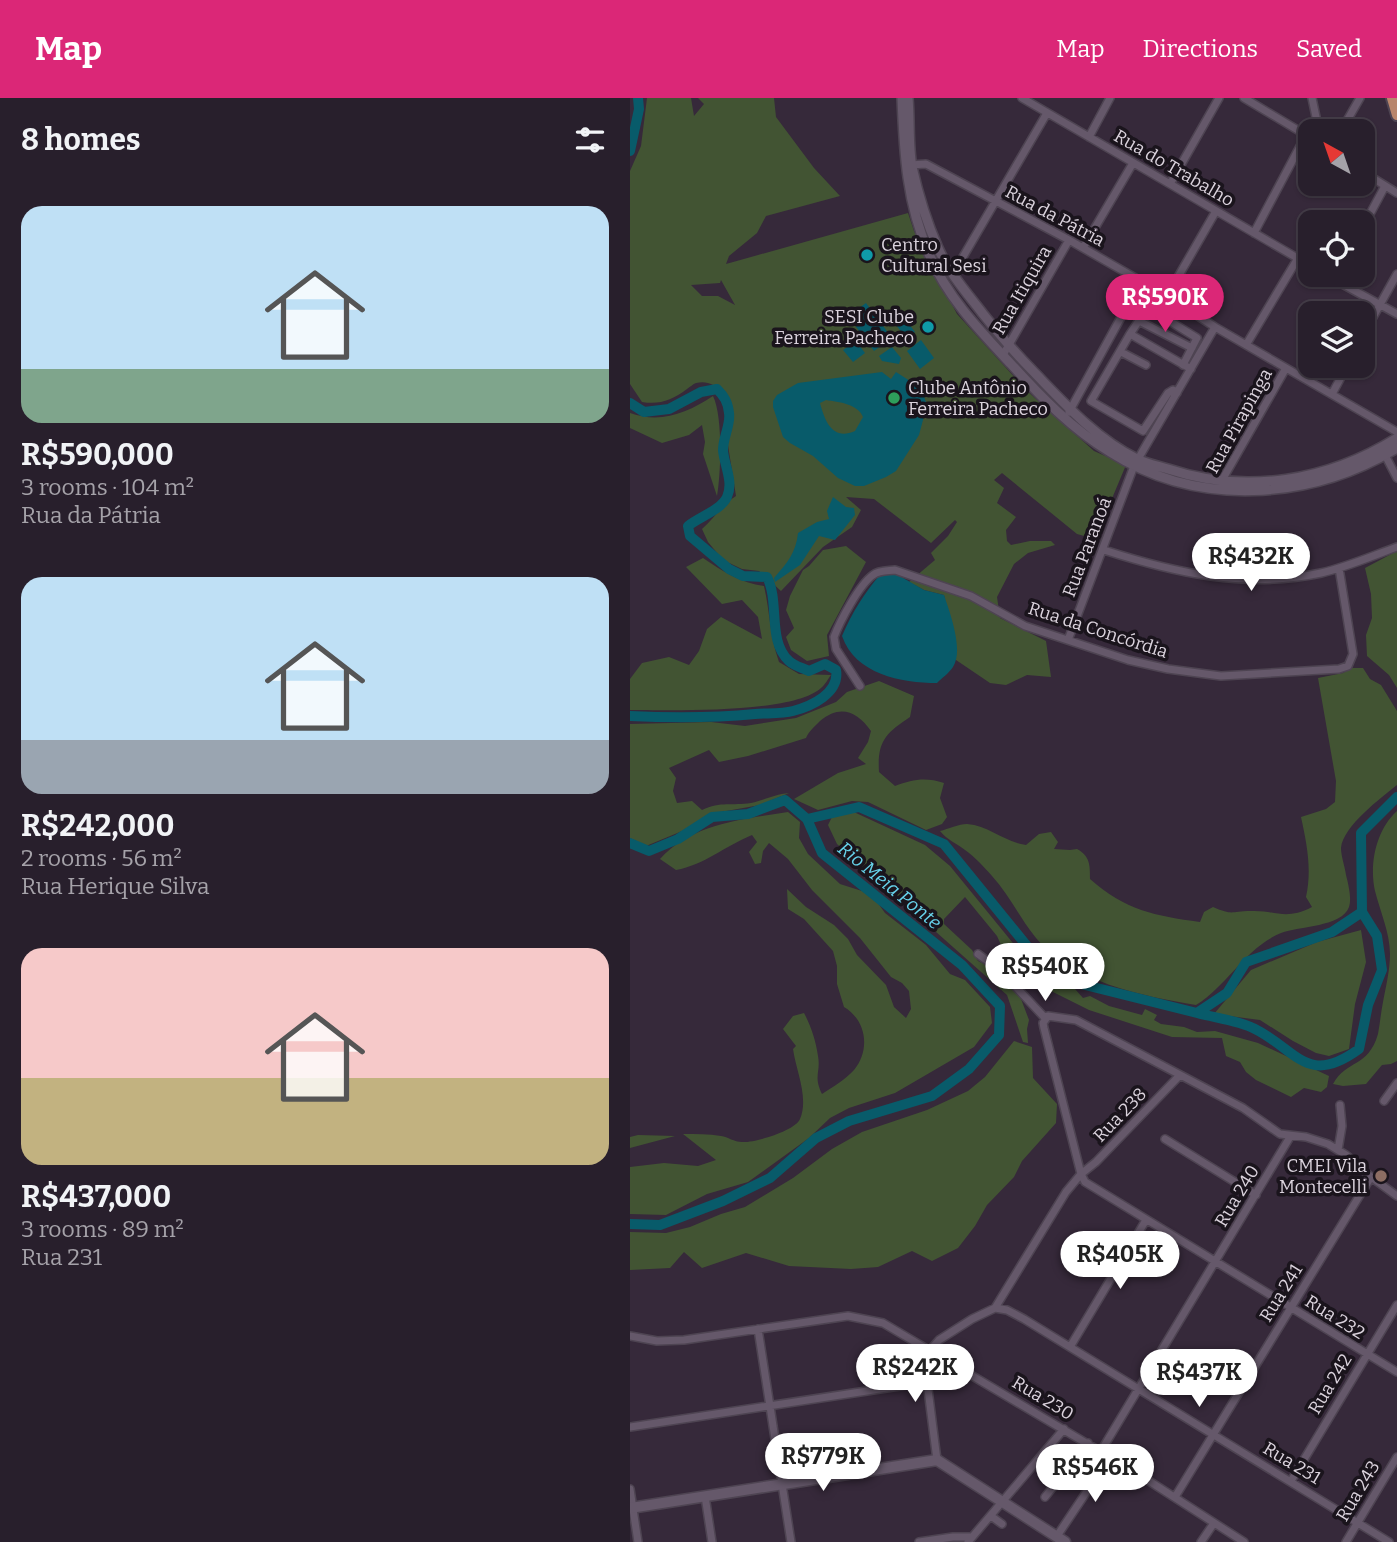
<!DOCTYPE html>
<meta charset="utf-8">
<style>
body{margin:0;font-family:Bitter,serif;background:#342c38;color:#f1f3f6;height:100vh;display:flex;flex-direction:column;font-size:26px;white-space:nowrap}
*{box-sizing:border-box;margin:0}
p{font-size:23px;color:#a5a2a9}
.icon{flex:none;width:38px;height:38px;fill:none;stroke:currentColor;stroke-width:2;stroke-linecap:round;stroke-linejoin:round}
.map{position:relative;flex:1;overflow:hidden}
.panel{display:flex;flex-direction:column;background:#281f2c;width:630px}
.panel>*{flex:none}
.needle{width:46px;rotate:320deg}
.buttons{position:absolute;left:668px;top:21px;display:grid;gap:14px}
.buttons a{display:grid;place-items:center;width:77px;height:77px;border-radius:14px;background:#281f2c;box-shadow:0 2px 5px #0004,0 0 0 2px #443d48;font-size:35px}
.price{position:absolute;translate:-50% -60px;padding:0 16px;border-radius:24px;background:#fff;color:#222;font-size:23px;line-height:46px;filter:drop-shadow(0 2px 4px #0008)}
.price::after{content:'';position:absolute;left:50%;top:42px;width:21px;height:16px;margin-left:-10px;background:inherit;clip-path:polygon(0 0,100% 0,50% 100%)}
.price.current{background:#db2777;color:#fff}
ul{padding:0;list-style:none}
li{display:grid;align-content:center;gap:14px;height:371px;padding:0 21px}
li span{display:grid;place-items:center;height:217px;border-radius:21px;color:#555}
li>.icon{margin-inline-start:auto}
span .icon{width:126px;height:126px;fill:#fffc;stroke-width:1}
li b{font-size:30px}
h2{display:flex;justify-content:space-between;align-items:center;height:84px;padding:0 21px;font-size:30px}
header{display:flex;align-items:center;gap:42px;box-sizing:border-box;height:98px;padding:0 35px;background:#db2777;color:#fff}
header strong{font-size:33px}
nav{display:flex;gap:38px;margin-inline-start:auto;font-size:24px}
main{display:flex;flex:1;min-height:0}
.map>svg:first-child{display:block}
.green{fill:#425433;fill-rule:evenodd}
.water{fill:#085b6a;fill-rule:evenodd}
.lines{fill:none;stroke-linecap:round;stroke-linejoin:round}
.river{stroke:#085b6a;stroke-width:10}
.minor-casing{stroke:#4e4452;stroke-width:10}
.tertiary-casing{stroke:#4e4452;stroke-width:12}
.secondary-casing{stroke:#4e4452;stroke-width:13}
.primary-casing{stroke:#4e4452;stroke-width:14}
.minor{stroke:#65586a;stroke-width:7}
.tertiary{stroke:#65586a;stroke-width:9}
.secondary{stroke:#65586a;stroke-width:10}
.primary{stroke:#b8856b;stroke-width:10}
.culture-dot{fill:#0f9aa8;stroke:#1a141c;stroke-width:2.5}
.leisure-dot{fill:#2e9e5b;stroke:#1a141c;stroke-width:2.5}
.education-dot{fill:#8d6e63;stroke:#1a141c;stroke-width:2.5}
.labels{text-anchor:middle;stroke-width:7;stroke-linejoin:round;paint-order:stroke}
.street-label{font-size:18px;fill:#dbd3dd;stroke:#1a141c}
.poi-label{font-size:18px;fill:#dbd3dd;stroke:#1a141c;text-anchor:start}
.water-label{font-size:19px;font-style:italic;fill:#67d2ea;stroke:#1a141c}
</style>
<header>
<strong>Map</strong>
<nav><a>Map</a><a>Directions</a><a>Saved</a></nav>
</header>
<main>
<section class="panel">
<h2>8 homes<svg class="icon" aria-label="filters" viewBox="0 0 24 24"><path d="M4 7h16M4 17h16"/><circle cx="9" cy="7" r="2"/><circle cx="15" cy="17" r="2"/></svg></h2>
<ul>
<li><span style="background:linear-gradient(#bfe0f5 75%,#7fa58c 0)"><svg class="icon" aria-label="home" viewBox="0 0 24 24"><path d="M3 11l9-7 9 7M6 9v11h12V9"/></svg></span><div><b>R$590,000</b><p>3 rooms · 104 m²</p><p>Rua da Pátria</p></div></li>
<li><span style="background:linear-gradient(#bfe0f5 75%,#9aa5b1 0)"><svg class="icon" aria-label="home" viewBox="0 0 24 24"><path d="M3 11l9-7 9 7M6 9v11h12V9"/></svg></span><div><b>R$242,000</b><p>2 rooms · 56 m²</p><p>Rua Herique Silva</p></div></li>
<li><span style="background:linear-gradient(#f6c9c9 60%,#c2b280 0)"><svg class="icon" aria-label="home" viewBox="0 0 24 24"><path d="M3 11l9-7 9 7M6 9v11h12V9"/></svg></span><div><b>R$437,000</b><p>3 rooms · 89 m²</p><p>Rua 231</p></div></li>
</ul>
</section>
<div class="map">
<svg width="767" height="1444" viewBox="0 0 767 1444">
<rect width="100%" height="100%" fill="#36293a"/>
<path class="green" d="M17,0H61L64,18L74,6L68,0H144L146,19L184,70L210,98L136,118L127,135L99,158L96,166L278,115L284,133L327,216L397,293L464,353L496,367L465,441L447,436L372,375L364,382L374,390L367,405L386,419L376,432L377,443L381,447L400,443H421L425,447L398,455L384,466L367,499L370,520L416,543L421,579L397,577L376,587L360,585L326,562L314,497L294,492L279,484L305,462L301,455L318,438L327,424L325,422L301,445L244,401L216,399L231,412L222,429L193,449L151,493L129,473L112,471L93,462L78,444L72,431C85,420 91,407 106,398L97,341L103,312C96,298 85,280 66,285C63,286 60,289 57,291C42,302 30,307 12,304L0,286V73L11,48ZM91,182L105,207L88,198H72L61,187L90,185Z
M83,298C93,318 91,375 87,398L73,356L75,344L72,327L59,337L32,345L0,330V315C31,326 57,315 83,298Z
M216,448L236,464L197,537L199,558L177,563L161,552L156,539L164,530L156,512L160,498L173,472L179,468L193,452Z
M767,453V590L759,577L737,558L736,537L742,520L741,496L735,470Z
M73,460C92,473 111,485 134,488C140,514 140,539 149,564L169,576L201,577C198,581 195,587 191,590C163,616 40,612 0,612V581L12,565L39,559L59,567L69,553L77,531L91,519L132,541L128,519L112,502L92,506L56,469Z
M721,570H733L740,581L751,587L767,613V687C751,700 713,728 711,750C711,758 715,769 716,777C718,785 722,800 719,809C712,829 669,828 651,835C615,850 599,886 566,907C512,898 442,884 406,840C390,820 379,797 362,778C354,769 345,759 335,752C326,745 317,742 310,733C318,731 329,726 337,726C360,728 374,744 396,747L409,736L421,734L428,744L424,751L440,752L447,751C460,758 460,767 460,781C495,812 525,818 570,824L574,814L583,809C604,818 600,813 621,813C646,812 655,823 682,809L676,799C682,771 677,747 671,719L696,711L705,704L706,683L688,580L713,575Z
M249,583L284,598L280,619C256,635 247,643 249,674L265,688C283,681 296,679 314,685L310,700L317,719L312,726L296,732L238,704L222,703L188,712L164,701L208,675L236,666L228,660L238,644L241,633C227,613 210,606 190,623C184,629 179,633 176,640L118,658L89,664L79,652L39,670L46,680L43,693L47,705L62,703L72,712C91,703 102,708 121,705C135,702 145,696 159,695L130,707L85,715L57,731L16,748L0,740V626L81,624L115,628L166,620L206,604L217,594Z
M767,713V963L761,966L752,967L736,986L713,988L703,986C717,961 738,970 748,936C750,925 751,914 753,904C756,888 760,872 760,856C760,835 750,813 745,793C739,766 746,732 767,713Z
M158,714L170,724L169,740L178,756L210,786L232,793L245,801L255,815L296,847L320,876L335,882L360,909L362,925L344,949L265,995L219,1010L200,1020L179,1040L118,1084L77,1096L36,1117L0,1116V1069L34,1065L68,1068L86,1062L53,1036C65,1036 79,1036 91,1038C98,1039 104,1044 112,1044C124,1045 165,1033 170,1021C179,999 166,973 163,951L166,948L153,931L163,918L174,915C181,928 186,943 188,958C191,975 183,977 192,996C203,989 216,981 224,972C241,951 236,922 214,909L207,886V868L203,853L174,821L158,811L157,791L176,809L204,827L218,841L227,857L256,887L264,909L276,920L281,911L279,893L272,885L261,879L230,840L182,792L158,761L139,745L133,753L131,765L125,766L119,754L127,744L122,737C95,748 74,767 46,772L30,761C62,725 114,721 158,714Z
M204,715H226L295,747L320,768L400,866L421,884L437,882L453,900L460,898L479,908L512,917L515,911L527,917L524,922L531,926L554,929L567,934L585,933L628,945L699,978L697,989L691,994L674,990L661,999L626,982L616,974L610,964L596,958L592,940L542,939L459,912L417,891L395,878L375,856L367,838L335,799L314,821V826L342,852L348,863L366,872L388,893L399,922L397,931L398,945L393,944L377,897L207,746L198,727Z
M731,832L736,864L725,906L719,951L699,958L686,955L663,943L630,922L584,916L621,872L687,844Z
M384,943L402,949L403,980L427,1006L426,1025L392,1063L384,1079L357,1107L345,1128L328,1150L302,1163L282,1153L248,1169L221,1171L159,1168L116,1155L72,1170L54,1154L40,1170L0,1172V1134L36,1135L60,1129L91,1116L115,1109L163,1080L202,1051L232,1034L297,1012L338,993L355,979Z
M8,1037L45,1038L0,1050V1039Z"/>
<path class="water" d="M236,205L262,240L244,253L218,218Z
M272,217L285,234L276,240L263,223Z
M291,242L304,260L290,271L277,253Z
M226,243L235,255L223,264L213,252Z
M262,249L271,260L269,266L252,263L249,258Z
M252,274L261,281L266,274L291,290L297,307L289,337L266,373L256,379L234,388H225L208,380L183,358L160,345L153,339L143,309V303L147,297L168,285ZM196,302C209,304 228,306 233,319L225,333C203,343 195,324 190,305Z
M203,399L216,409L224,410L225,417L205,442L189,438L170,467L145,484L144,480C157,465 166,455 168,435L187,424L199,421L197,413Z
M250,477H268L294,492L314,497C320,515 334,552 323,569C319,575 312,580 307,585C271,585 225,576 212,538C222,515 234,495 250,477Z"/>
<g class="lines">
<path class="river" d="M0,53L9,11L8,0
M0,305L14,314L39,311L71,294L87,291C94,298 98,304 99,315C101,326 93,339 93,352C94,367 104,384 97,399C91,412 69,419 58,428L60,438L99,471L113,478L137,479C150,504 137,543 159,563C164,568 173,570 179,573L195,566L206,572C210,595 182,608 163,613C152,616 137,615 125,616C83,620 42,620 0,618
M177,721L229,709L314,746L410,864L431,881L567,915L597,895L616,864L702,834L732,814L731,735L767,699
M0,745L19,753L48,741L82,719L118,716L155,702L177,721L192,755L332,867L370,908L369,937L339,971L302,998L219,1023L186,1040L140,1080L93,1103L30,1127L0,1126
M567,915C585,920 608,922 625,931C667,952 677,989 729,951L738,907L752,872L747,838L732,814"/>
<g class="minor-casing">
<path id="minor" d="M392,0L681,168
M614,0L681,40
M682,0L689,33
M711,33L730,0
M459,39L480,0
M280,67L296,66L439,142L537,198L585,229L767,334
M733,74L767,95
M540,86L589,0
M733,129L755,88
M624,135L676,37
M453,150L503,65
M323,176L417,15
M696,177L767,216
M537,198L586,113
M509,223L562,250
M500,236L516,212L520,211L567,240L553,267
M733,237L767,176
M616,247L668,160
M491,254L516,267
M373,257L439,142
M547,295L543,292L538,295L513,333L461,303L500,236L561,271
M702,296L717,268
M439,314L511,183
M755,357L767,380
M591,384L656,270
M474,452C545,475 616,491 691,475C717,469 742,458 767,449
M438,542L504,368L585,229
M230,588L206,551L204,539C210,523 229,487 243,477C249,472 258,473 265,472L341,498L395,528L498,562L538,571L591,578L709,571L718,568L723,556L709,470
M348,856L371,873L415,920
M550,977L466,1064L451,1076L455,1084L767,1274
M754,1003L767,985
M535,1041L626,1097
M708,1052L712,1028L710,1007
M365,1210L377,1212L394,1221L759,1444
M128,1231L161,1444
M0,1238L27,1243L54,1242L218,1218L253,1225L505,1374L614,1444
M440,1249L516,1122
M0,1329L296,1284
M471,1353L660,1039
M307,1362L295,1268L301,1251L309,1242L342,1221L365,1210L436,1094L451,1076L414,930L413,925L418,918L446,922L613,1010L650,1036L676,1039L698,1046L716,1057L741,1079L767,1098
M661,1383L767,1207
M0,1391L8,1444
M75,1398L82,1444
M415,1399L458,1345
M545,1399L741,1079
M361,1418L372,1426
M427,1438L480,1359
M289,1444L323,1439H342
M338,1444L434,1331
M571,1444L584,1425
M716,1444L767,1359"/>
</g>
<g class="tertiary-casing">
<path id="tertiary" d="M272,0C274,54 277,106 299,156C317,199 349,232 381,266C411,299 442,331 480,354C568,410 680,402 767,350
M278,0C280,22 278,47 282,69C288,96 297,125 308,150C319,175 337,195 353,216C369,236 384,254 402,272C433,304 466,341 507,361C517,366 528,368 538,371C616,397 698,383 767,340"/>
</g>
<g class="secondary-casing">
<path id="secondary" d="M0,1410L307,1362L435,1444"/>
</g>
<g class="primary-casing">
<path id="primary" d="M762,0L767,17"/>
</g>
<use href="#minor" class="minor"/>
<use href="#tertiary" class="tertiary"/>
<use href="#secondary" class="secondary"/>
<use href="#primary" class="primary"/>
</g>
<g class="culture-dot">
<circle cx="237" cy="157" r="7"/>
<circle cx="298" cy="229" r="7"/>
</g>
<circle class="leisure-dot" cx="264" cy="300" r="7"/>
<circle class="education-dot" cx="751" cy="1078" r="7"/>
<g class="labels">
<g class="street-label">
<text transform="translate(544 70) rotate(30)" y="6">Rua do Trabalho</text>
<text transform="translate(425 118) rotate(28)" y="6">Rua da Pátria</text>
<text transform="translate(392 192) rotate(-60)" y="6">Rua Itiquira</text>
<text transform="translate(609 323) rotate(-61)" y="6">Rua Pirapinga</text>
<text transform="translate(457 449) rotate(-69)" y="6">Rua Paranoá</text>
<text transform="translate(468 532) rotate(18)" y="6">Rua da Concórdia</text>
<text transform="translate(490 1017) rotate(-46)" y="6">Rua 238</text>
<text transform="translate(607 1098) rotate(-59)" y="6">Rua 240</text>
<text transform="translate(651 1195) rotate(-58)" y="6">Rua 241</text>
<text transform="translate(705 1219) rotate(32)" y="6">Rua 232</text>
<text transform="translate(700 1286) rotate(-59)" y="6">Rua 242</text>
<text transform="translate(413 1300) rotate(31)" y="6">Rua 230</text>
<text transform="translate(662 1365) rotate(31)" y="6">Rua 231</text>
<text transform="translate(728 1393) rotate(-59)" y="6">Rua 243</text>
</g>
<g class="poi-label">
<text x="251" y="153">Centro<tspan x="251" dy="21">Cultural Sesi</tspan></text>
<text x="284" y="225" text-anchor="end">SESI Clube<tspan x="284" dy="21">Ferreira Pacheco</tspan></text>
<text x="278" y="296">Clube Antônio<tspan x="278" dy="21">Ferreira Pacheco</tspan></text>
<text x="737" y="1074" text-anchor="end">CMEI Vila<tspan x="737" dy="21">Montecelli</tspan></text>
</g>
<g class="water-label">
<text transform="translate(260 787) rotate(39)" y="7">Rio Meia Ponte</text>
</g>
</g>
</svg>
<div class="buttons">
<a><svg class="needle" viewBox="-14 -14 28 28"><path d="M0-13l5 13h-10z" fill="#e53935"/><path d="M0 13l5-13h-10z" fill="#a5a2a9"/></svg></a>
<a><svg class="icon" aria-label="locate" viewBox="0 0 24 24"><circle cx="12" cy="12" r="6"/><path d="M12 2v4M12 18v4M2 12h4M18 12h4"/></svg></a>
<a><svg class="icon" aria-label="layers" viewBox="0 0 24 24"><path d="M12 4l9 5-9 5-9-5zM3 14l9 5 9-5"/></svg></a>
</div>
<b class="price current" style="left:535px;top:236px">R$590K</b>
<b class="price" style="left:621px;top:495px">R$432K</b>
<b class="price" style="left:415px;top:905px">R$540K</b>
<b class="price" style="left:490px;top:1193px">R$405K</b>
<b class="price" style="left:285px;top:1306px">R$242K</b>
<b class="price" style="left:569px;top:1311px">R$437K</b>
<b class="price" style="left:193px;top:1395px">R$779K</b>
<b class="price" style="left:465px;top:1406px">R$546K</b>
</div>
</main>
